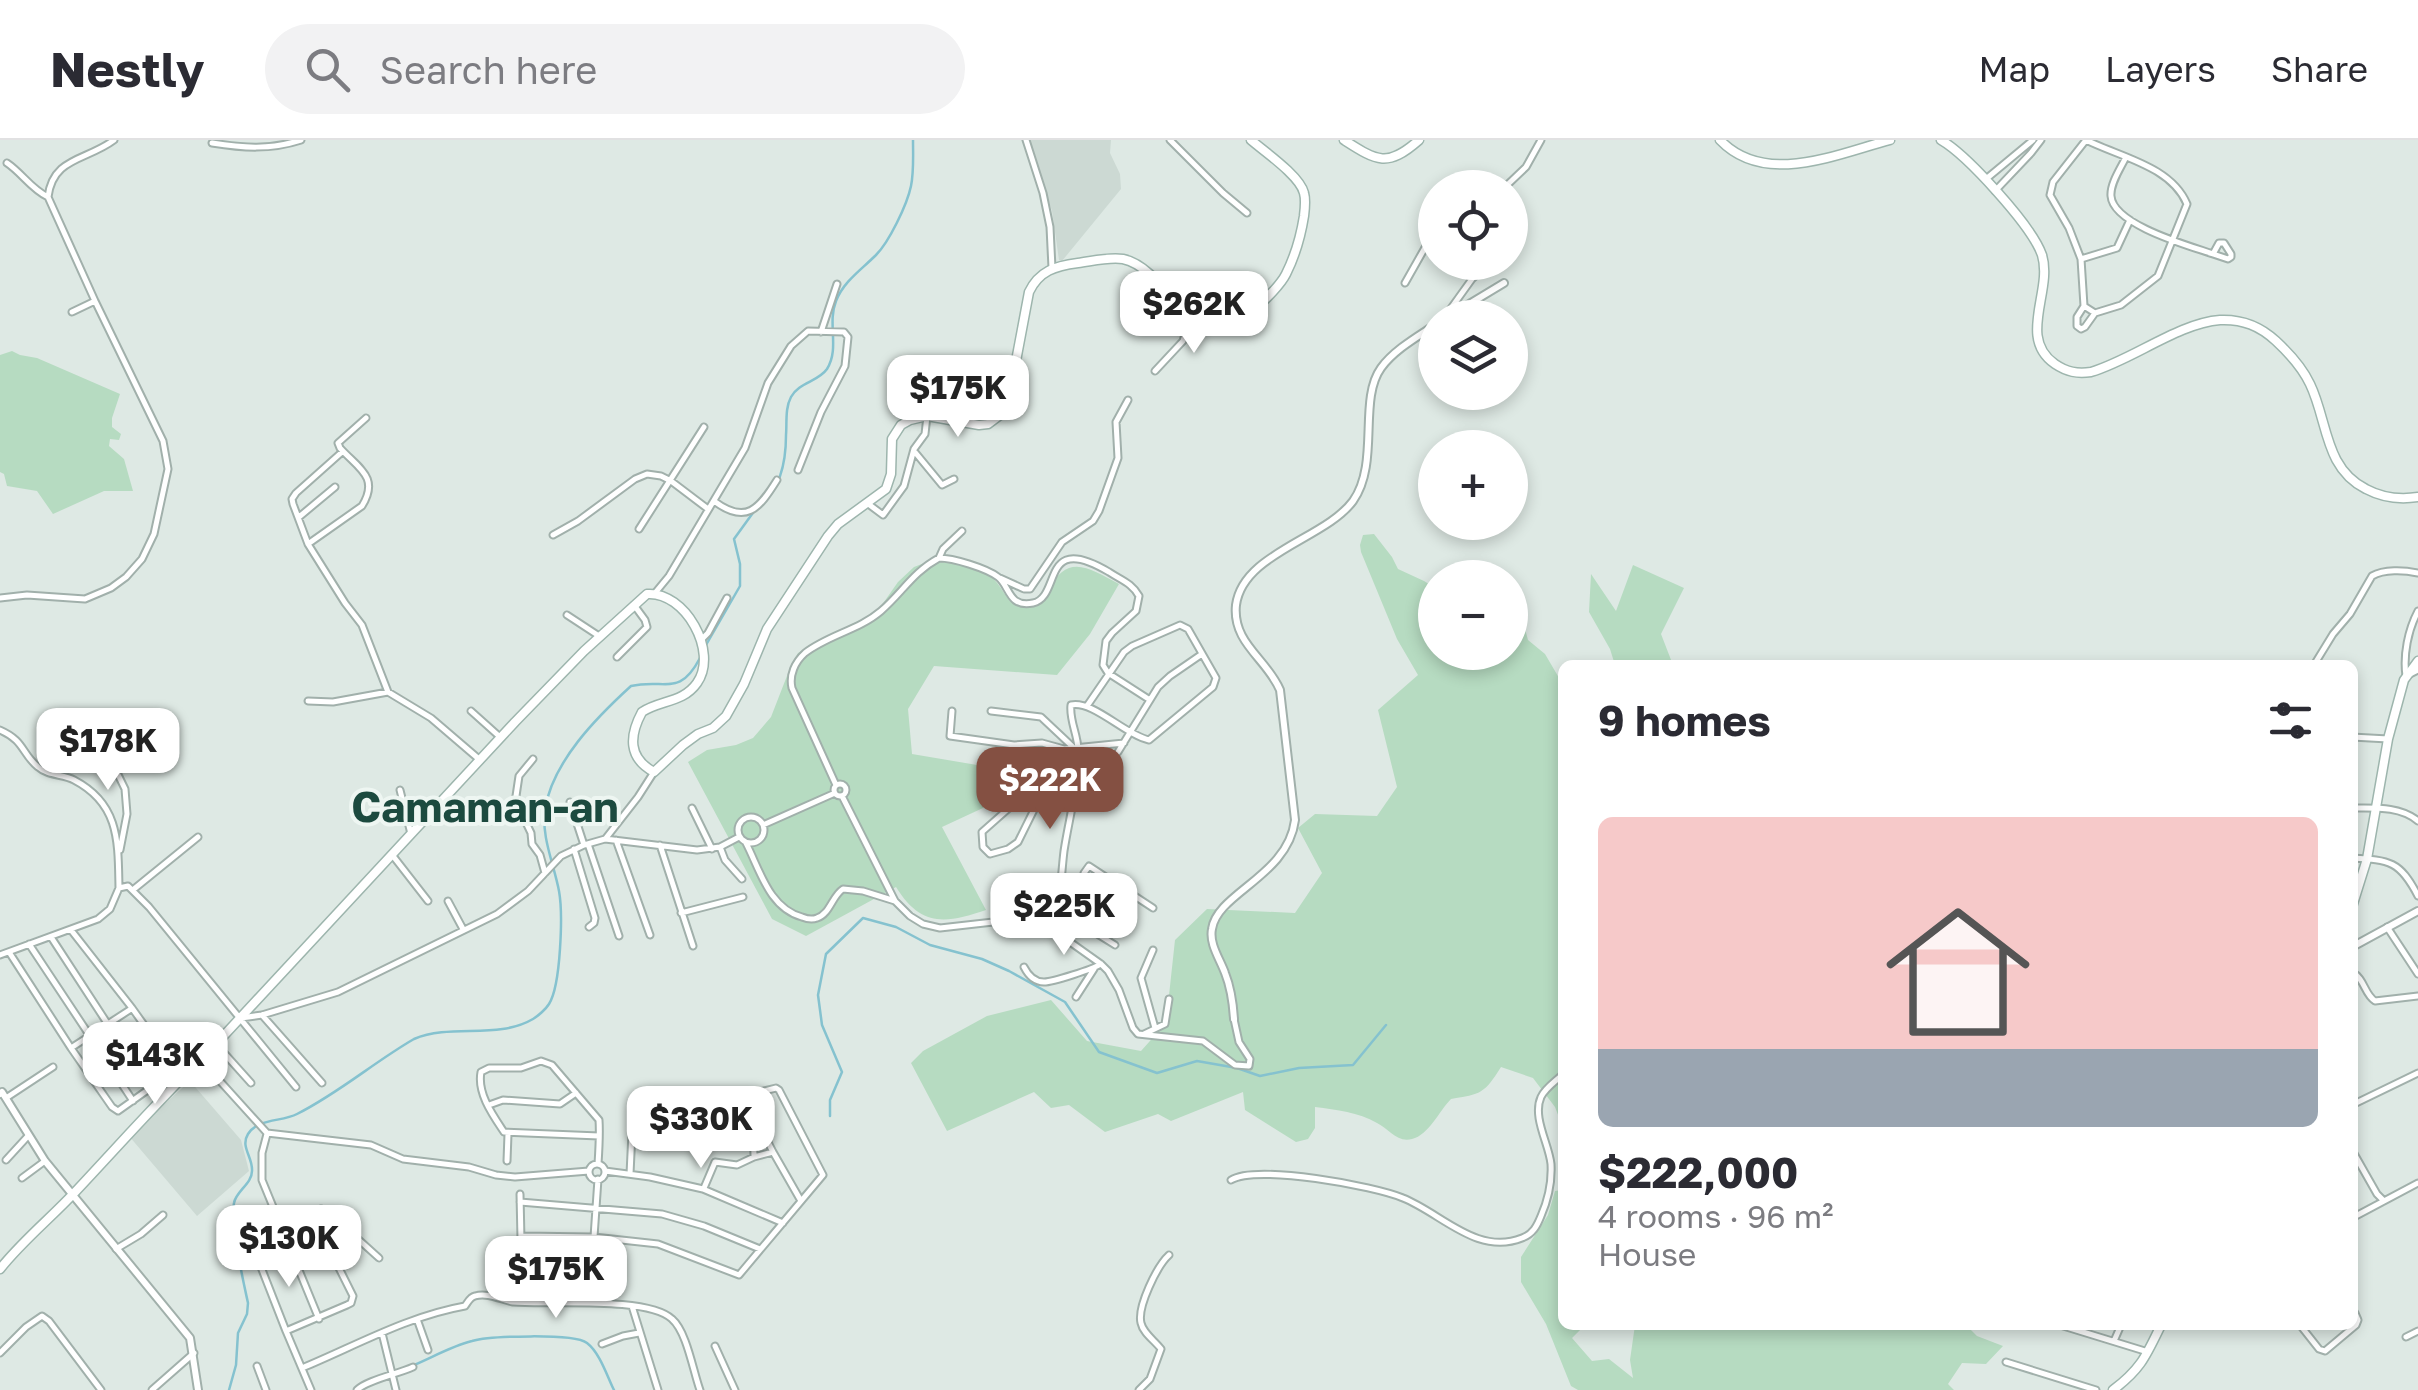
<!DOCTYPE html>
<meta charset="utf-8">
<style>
body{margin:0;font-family:"Golos Text",sans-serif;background:#f2f2f3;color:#2b2b33;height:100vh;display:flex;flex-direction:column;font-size:38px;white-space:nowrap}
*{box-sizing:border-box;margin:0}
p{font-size:32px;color:#7c7c81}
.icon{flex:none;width:55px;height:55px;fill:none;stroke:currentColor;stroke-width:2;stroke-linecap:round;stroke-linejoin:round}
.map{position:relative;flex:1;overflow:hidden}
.sheet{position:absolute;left:1558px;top:520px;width:800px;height:670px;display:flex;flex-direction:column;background:#fff;border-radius:15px;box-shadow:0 5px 15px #0003}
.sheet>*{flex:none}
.fabs{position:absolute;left:1418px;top:30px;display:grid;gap:20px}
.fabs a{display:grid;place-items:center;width:110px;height:110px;border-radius:50%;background:#fff;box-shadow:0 5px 15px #0003;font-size:50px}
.price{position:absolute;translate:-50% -85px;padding:0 22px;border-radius:20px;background:#fff;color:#222;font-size:32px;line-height:65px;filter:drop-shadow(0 2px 5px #0008)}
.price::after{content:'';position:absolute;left:50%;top:60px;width:30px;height:22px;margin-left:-15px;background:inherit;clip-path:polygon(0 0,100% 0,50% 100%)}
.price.selected{background:#845042;color:#fff}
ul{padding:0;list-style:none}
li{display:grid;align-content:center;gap:20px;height:530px;padding:0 40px}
li span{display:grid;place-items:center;height:310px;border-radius:15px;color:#555}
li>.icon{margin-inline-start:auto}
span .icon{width:180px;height:180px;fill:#fffc;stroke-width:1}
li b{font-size:42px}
h2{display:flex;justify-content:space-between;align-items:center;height:120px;padding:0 40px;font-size:42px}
header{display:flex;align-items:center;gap:60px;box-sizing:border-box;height:140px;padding:0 50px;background:#fff;border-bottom:2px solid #e1e1e2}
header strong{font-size:48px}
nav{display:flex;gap:55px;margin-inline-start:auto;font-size:35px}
.search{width:700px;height:90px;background:#f2f2f3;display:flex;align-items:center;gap:25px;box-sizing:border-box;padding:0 35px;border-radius:55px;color:#7c7c81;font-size:38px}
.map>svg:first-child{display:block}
.built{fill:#ccd9d3}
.green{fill:#b6dbc1}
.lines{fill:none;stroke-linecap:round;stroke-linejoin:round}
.stream{stroke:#85c2cf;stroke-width:2.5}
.minor-casing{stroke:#a1b0ab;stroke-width:9}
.tertiary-casing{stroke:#a1b0ab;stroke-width:10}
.secondary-casing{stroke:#9db5ad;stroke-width:11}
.minor{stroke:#fff;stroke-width:5}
.tertiary{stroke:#fff;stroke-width:6}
.secondary{stroke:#fff;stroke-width:8}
.labels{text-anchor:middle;stroke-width:8;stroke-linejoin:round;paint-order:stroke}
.district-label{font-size:42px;font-weight:bold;fill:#1c4a3f;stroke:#eef6f2}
</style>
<header>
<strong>Nestly</strong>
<div class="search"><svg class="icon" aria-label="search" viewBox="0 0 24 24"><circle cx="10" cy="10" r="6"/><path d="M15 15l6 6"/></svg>Search here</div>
<nav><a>Map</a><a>Layers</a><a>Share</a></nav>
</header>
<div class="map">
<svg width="2418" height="1250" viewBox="0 0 2418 1250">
<rect width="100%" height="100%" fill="#dee9e4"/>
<path class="built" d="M1029,0H1111L1110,13L1120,34L1121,49L1062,121L1059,120L1052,71Z
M190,941L241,1000L249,1031L197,1076L129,996Z"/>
<path class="green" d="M12,211L20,215L37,218L120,254L112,278V287L121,294L119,300L110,299L109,306L124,319L133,351H104L53,374L37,351L7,346L4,334L0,332V215Z
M1374,394L1392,417L1398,429L1424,441L1435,448V512H1510V438L1523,455L1519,467L1528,500L1545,514L1562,543V985L1555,967L1533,938L1501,927C1484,954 1481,954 1451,959C1439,971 1429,995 1412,999C1397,1003 1389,989 1377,983C1358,972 1337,970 1315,967V988L1308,999L1296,1002L1245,970L1243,952L1171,981L1158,974L1105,992L1069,965L1051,968L1034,952L947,991L911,923L923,911L987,876L1051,860L1087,901L1141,911L1166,883L1175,800L1207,769L1295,773L1322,733L1298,688L1315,674L1377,676L1397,647L1378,570L1418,535L1397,499L1361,412L1360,405L1363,395Z
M940,417C956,422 977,427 991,437C1005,447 1008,473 1032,466C1040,464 1045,458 1048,451C1067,412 1089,428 1119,444L1090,494L1057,535L934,526L908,569L912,614L983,626L998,661L942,687L986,770C945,784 921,787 896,747L806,796L772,779L688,622L707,610L736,605L753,598L771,577L792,523L798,513L821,499L877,472L898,442L914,427Z
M1633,425L1684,448L1661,494L1673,525H1615L1610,509L1589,472L1591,434L1616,471Z
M1562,1050V1185H1593L1584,1186L1572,1198L1592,1221L1609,1219L1633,1238L1630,1220L1635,1185H1966L1977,1196L2003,1206L1986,1224L1962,1223L1948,1244L1954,1250H1578L1571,1246L1546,1184L1521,1142V1117L1548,1075L1555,1051Z"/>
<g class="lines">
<path class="stream" d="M761,365C781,348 786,320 786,295C787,282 785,268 791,257C799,242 818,242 827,229C840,208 827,184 836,161C844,141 861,130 876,115C889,102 907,65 911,46C914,32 913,15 913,0
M706,505L740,446V424L734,399L755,370
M830,976V960L842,932L822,885L818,855L826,814L863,778L896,787L930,805L982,819L1009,831L1065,862L1099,912L1157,933L1197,921L1237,928L1260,936L1299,928L1353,925L1386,885
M414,1225C433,1217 452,1206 472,1201C490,1196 573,1193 587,1203C600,1213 607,1236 614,1250
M229,1250L236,1225L238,1193L247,1174L248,1163C243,1140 230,1084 234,1063C236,1051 252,1044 252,1031C253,1017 240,1007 248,994C258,978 282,982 297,974C339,953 374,922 414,899C452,883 497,900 533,879C538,876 546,869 549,864C561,845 563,773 559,751C554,724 541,697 545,669C553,621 597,577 631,546C665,538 679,558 700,518"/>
<g class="minor-casing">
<path id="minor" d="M1026,0L1043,53L1050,87L1052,128
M1170,0L1223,53L1247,73
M2086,0L2053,42L2050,55L2069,88L2081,119L2084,166L2077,177V186L2081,189L2085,187L2095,173
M212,3C243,8 270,10 301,0
M2125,19C2120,29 2110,44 2111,56C2113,85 2190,106 2213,114
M7,23C22,33 31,49 48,57
M1986,39L2033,0
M1504,48L1526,27L1541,0
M1995,51L2031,13L2041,0
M1510,83V98
M2219,103H2224L2231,114V117L2228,119L2213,114Z
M2081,119L2117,108L2130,80
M1405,143L1435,90
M2084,166L2095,173L2121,165L2158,136L2187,64C2171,26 2120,17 2086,0
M72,172L95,161
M1444,178L1472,139L1491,122
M821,192L837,144
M1155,231L1183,201L1190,178
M914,311L942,345L954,339
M342,312L296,353L292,359L293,364L308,404L345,463L362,485L388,552
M714,361C746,385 759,369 777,340
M867,363L883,375L904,346L914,309L925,294L927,276
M299,377L335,347
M639,389L704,287
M553,395L578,381L635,339L647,334L661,336L671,341L708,369
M308,404L362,366C380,337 358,328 340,308L338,303L366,278
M939,418L943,409L962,391
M1000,438L1024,449H1030L1062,402L1093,381L1099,371L1118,318L1116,282L1128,260
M655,453L669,436L745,308L768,243L791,206L808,191L844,192L848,197L845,226L821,272L798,330
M0,458L27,455L85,459L111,448L126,437L142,419L154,394L168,329L163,301L95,161L48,57C53,17 86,21 114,0
M2418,471C2408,490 2403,515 2406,536L2418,530
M567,475L599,496
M701,500L708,493L727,458
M617,517L647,487L645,480L634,465
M2314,525L2333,494L2350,474L2372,436C2384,429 2404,430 2418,433
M308,561L333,562L388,552L431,578L480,620
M471,571L500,597
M952,571L950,596L1014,605L1042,603L1064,609L1124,603
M991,571L1041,577L1074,608
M0,590C25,601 21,613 38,627C48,636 63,634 74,640C120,664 118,702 119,748
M2352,597L2388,599
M76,599L95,605L108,614L125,649L127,674L120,710
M1014,605L1015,659L1008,669L982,692L983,707L990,714L1008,709L1018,702L1064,609
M1118,612L1158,547L1170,536L1202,514
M108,614L133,596
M533,619L519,636L516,656L519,668L531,693L532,704L540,715L545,733
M834 650a6 6 0 1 1 12 0a6 6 0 1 1-12 0Z
M836,645L792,548C789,535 795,522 805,513C828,495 859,490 881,471C902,453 913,432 939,418C953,418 986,428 998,437C1010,446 1008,468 1033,463C1062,457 1040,391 1109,432C1121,440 1132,443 1139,456L1136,471L1112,493L1106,501L1103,525L1108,533L1150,560
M400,650L411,694
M842,656L895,761L910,776L923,784L940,788L1011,780L1049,787L1101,824L1108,831L1119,850L1133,888L1138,894L1203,901L1235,925L1249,926L1250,919L1239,902L1234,879
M570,662L584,705
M692,668L712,709
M2352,668C2375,668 2400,666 2418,681
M738 690a13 13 0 1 1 26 0a13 13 0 1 1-26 0Z
M763,685L835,653
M606,698L638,657L654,632
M616,700L650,795
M746,703C760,730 769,768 802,777C807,779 812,780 817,778C830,774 832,756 843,749L863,751L895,761
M588,704L619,796
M660,705L693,806
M720,707L725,720L742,739
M574,709L595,778L594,783L589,787
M393,716L428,761
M2352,718C2390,720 2400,721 2418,756
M1085,747L1103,759L1102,774
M134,749L198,697
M448,761L463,789
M1057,769L1115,805
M681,773L743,757
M1078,782L1085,747L1084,733L1089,726L1153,768
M1049,787C1061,767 1061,735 1064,711C1069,678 1079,644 1078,610C1078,595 1069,580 1071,565C1093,560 1125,595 1149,600L1213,547L1216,538L1188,489L1180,485L1132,506L1124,512L1087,566
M2387,787L2418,834
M51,797L150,949
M29,804L133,961
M1153,810L1141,838L1155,888
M9,812L71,908L112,967L118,971L173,932L174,927L132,868L71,790
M0,815L98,779L110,769L119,748L128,746L149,767L296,947
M1024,827C1028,835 1034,842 1044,842C1053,842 1093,829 1101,824
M2352,832C2365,839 2364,854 2375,861L2418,856
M1076,857L1094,829
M262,875L322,943
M241,878L262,875L338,852L497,774L528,751L561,716L584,705L605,699L697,710L720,707L739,697
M1144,894L1165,884L1169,859
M216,904L251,943
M71,908L131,869
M200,919L267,993
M6,958L53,927
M489,965L503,960L560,964L576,953
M2352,965L2418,933
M753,975L754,1017
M267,993L371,1005L403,1019L469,1027L496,1035L515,1037L589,1031
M267,994L262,1013V1040L319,1179
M2352,1010L2377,1054L2384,1061
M6,1020L28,996
M507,1021L508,994
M598,1024C599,1009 600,994 599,980L552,925L541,921L521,928H489L481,932C477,953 492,974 504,992L599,996
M589 1032a8 8 0 1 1 16 0a8 8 0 1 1-16 0Z
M605,1031L650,1037L703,1049L783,1083
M630,1034L632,992
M22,1038L45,1021
M1231,1040C1256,1024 1375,1046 1403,1058C1441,1073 1477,1116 1522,1098C1533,1094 1537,1086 1541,1076C1548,1060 1552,1042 1551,1024C1549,1004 1532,977 1541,957C1545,948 1556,941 1562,935
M704,1048L715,1022L737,1025L754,1017L773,1012L801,1061
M520,1054L521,1100
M520,1062L662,1074L704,1086L760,1109
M2352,1078L2418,1043
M522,1096L594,1097L658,1104L739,1135L823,1035L779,950L776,948L744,956L773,1012
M594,1097L598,1039
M116,1109L141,1094L163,1075
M259,1122L286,1191
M632,1166L658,1250
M417,1179L428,1210
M2060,1185L2148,1212
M2300,1185L2319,1209L2325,1211L2356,1185L2358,1180L2355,1173
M382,1193L396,1250
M2406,1197L2418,1191
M2114,1201L2121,1185
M602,1204L623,1196L639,1193
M715,1206L735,1250
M0,1213L26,1187L42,1176L49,1181L101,1250
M2006,1222L2096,1250
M257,1226L266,1250
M302,1228C355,1206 408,1176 465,1166C468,1162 470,1157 475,1156C487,1152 502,1160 513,1162C549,1165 648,1156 672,1179C687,1192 693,1231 700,1250
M152,1250L194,1213
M311,1250L286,1191L347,1165L351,1163L353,1156L313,1076L321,1069L328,1072L379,1118
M357,1250C367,1240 398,1234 413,1227
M1139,1250L1150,1239L1161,1209C1155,1201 1143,1193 1141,1183C1137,1167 1157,1126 1169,1115"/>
</g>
<g class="tertiary-casing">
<path id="tertiary" d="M1446,178L1504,143
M2352,807L2418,771
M1234,879C1233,863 1231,848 1225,833C1220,819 1209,804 1212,789C1217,753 1288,736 1295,680L1280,550C1267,519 1232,503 1236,465C1243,413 1325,399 1353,361C1380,323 1358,260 1381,228C1394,210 1417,197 1435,185
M0,954L2,952L45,1021L190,1198L198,1250"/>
</g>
<g class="secondary-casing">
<path id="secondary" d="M1344,0C1377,21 1387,28 1419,0
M1720,0C1765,47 1837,14 1890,0
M1941,0C1967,15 2032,86 2042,115C2053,151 2017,198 2055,224C2067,232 2077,234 2091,232C2132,220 2179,183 2220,180C2243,179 2260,186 2276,201C2290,214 2302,227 2310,244C2328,281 2324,328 2366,349C2383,358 2399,360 2418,357
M2352,767L2367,719L2388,599L2404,540L2418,521
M0,1129C23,1100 51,1078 76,1051C122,1002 167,951 216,904L515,582L584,511L647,454C685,451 719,512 697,543C683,563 660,560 642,572C629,596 628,618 654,632L683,605L698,594L713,588L726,576L744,544L767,489L828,396L838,384L886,349L891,334L892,299L901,285L910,280L927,276L979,285L988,284L1000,275L1010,253L1029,152C1039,131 1055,126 1078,123C1093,121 1108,117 1123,119C1148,124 1168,155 1185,173C1192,180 1200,188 1210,190C1231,195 1277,152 1286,134C1295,116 1301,95 1304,76C1305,68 1306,60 1304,53C1300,36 1265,12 1251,0
M2113,1250C2141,1229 2146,1216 2161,1185"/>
</g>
<use href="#minor" class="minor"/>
<use href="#tertiary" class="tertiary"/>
<use href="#secondary" class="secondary"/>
</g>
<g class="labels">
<g class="district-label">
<text x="485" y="682">Camaman-an</text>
</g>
</g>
</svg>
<div class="fabs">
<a><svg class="icon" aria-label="locate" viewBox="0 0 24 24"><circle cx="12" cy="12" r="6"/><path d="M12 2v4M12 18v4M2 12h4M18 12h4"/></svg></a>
<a><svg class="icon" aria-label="layers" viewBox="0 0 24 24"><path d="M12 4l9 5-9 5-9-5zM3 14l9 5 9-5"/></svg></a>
<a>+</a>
<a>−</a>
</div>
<b class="price" style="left:1194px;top:216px">$262K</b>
<b class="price" style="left:958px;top:300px">$175K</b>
<b class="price" style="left:108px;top:653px">$178K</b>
<b class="price selected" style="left:1050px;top:692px">$222K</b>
<b class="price" style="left:1064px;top:818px">$225K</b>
<b class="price" style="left:155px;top:967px">$143K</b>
<b class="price" style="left:701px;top:1031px">$330K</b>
<b class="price" style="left:289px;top:1150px">$130K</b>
<b class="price" style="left:556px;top:1181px">$175K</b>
<section class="sheet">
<h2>9 homes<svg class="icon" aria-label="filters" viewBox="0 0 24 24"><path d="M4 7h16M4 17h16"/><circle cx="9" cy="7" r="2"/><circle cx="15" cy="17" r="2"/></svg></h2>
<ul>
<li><span style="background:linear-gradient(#f6c9c9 75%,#9aa5b1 0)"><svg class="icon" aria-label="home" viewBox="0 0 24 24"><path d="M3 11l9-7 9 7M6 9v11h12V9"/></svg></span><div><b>$222,000</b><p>4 rooms · 96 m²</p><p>House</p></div></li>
</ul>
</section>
</div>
